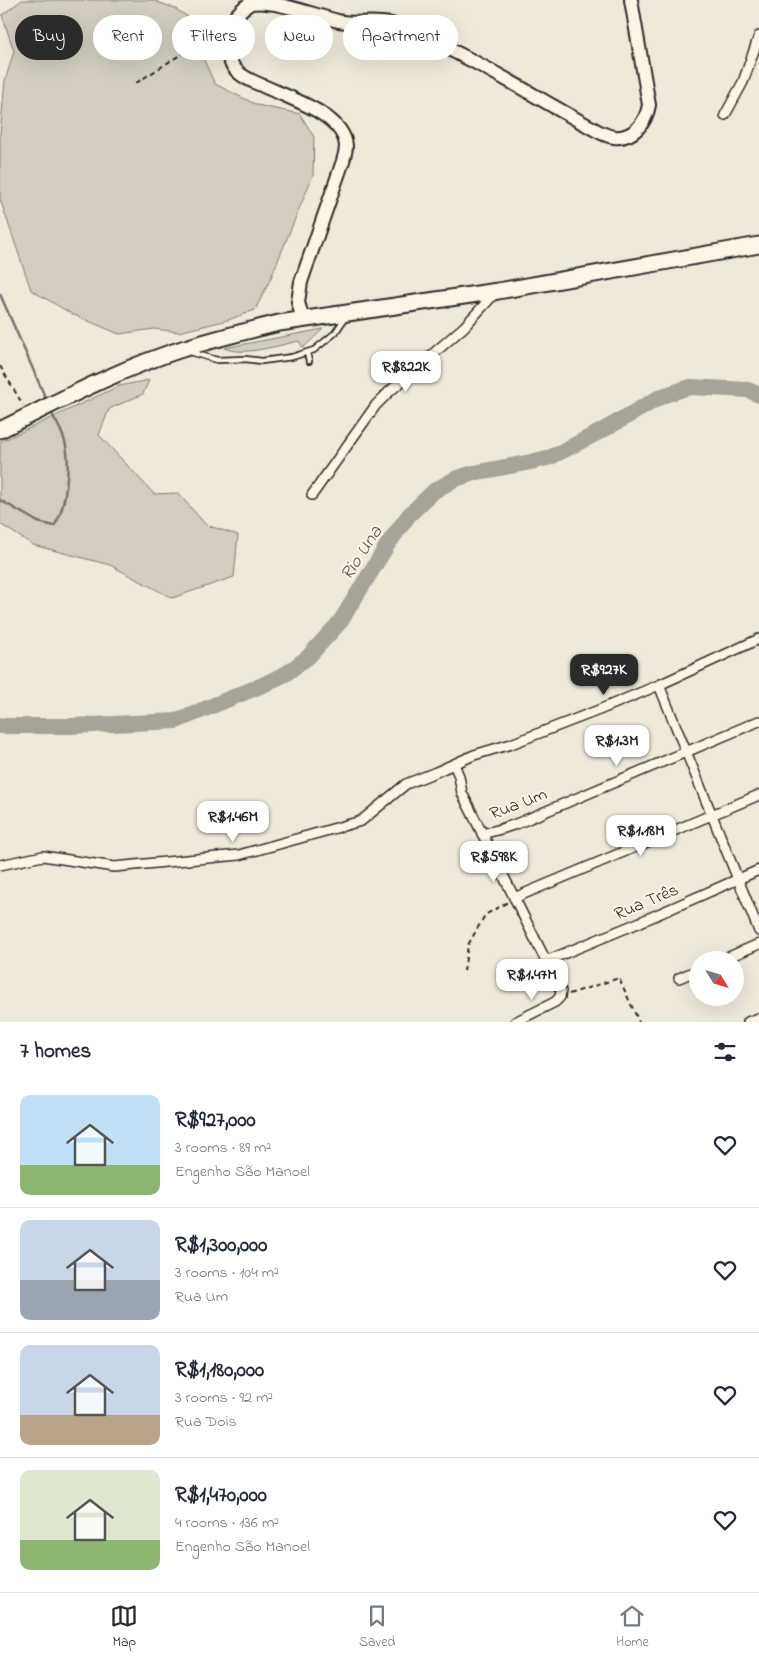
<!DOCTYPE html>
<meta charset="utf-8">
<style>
body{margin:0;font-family:"Indie Flower",sans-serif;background:#f6f6f7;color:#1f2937;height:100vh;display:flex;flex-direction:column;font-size:19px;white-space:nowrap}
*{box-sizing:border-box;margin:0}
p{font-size:16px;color:#747a83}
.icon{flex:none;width:28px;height:28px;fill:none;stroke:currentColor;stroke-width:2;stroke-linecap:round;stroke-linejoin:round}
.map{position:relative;height:1022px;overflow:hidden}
.sheet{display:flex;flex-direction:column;background:#fff;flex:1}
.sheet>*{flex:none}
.guide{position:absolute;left:15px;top:15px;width:500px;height:45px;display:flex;gap:10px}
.needle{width:32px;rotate:127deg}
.controls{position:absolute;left:689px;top:951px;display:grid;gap:10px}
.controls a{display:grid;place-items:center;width:55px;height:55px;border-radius:50%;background:#fff;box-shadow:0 5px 20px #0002;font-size:25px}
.price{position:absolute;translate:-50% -42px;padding:0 11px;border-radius:10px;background:#fff;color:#222;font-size:16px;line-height:32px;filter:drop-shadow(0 1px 2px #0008)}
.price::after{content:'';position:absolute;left:50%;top:30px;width:15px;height:11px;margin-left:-8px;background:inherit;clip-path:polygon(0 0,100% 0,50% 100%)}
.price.on{background:#2b2b2b;color:#fff}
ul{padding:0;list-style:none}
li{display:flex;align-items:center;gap:15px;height:125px;padding:0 20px}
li+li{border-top:1px solid #e0e1e3}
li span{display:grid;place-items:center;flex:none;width:140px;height:100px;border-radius:10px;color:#555}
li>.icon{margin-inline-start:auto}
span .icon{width:60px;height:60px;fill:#fffc;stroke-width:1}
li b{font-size:21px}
h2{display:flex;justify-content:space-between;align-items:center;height:60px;padding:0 20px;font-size:21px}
.pill{padding:0 18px;border-radius:22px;background:#fff;box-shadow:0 5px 20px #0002;font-size:18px;line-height:45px}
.pill.on{background:#2b2b2b;color:#fff}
.menu{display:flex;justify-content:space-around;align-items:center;height:70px;border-top:1px solid #e0e1e3;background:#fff;font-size:14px;color:#747a83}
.menu a{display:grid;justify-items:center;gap:2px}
.menu .on{color:#2b2b2b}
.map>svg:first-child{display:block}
.green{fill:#d2cdc0;stroke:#7e7c76}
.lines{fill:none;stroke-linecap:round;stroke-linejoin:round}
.stream{stroke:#75736d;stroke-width:2.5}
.river{stroke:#a6a399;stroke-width:16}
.lane-casing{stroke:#2b2b2b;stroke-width:8}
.street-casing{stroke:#2b2b2b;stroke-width:12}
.secondary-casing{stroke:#2b2b2b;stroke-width:16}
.primary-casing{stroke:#2b2b2b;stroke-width:19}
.path{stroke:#2b2b2b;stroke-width:2;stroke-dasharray:5 4;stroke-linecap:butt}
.lane{stroke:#fcf5e5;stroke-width:4.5}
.street{stroke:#fcf5e5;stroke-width:9}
.secondary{stroke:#fcf5e5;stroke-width:12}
.primary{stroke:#fcf5e5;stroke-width:15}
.labels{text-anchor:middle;stroke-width:4;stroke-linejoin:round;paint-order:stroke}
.street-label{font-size:18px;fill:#2b2b2b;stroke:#fcf5e5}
.water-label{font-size:19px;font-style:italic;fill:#565552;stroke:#fcf5e5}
</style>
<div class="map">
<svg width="759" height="1022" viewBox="0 0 759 1022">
<rect width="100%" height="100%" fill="#efe9da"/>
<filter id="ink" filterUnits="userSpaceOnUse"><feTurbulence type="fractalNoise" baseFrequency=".02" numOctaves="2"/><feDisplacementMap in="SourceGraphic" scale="10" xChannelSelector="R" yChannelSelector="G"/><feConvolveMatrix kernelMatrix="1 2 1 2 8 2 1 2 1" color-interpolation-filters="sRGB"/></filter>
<g filter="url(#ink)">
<path class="green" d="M22,0H152L174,8L207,29L201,54L215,84L257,105L300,114L314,137L313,175L270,280L255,310L228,320L179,332L154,329L119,334L72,314L31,290L0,199V134L5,81L14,51L2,15Z
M323,329L303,348L299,341C279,345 243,357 224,348Z
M149,380L143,394L109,409L99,435L154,494L178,493L206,525L238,535L234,577L172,598L110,565L33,545L0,524V442L119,386Z"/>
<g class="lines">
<path class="stream" d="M0,294L46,399
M0,500L38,522L54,526C66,510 71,462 65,442C63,433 57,423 52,414"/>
<path class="river" d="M0,726H71L176,721L265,684L287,673L308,657L340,622L388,544L409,515L434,491L455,479L474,473L531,462L551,457L605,429L662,396L690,387L748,390L759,395"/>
<g class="lane-casing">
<path id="lane" d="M190,352L217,360L245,359L262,361L292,357L314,350L335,333L345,318
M307,353L309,361"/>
</g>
<g class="street-casing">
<path id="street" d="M725,115L743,82L759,36
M312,495L376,405L389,392L464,327L496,292
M659,685L759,931
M454,764L459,776L462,793L561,991L560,997L555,1002L515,1022
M482,834L501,829L516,824L759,721
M0,865L43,856L114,867L239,855L361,821L406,784L436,772L474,755L511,744L599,710L659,685L759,639
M514,898L759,795
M722,960L759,944
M546,961L638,923L759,870
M679,978L698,970
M748,1022L759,1018"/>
</g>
<g class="secondary-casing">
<path id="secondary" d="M303,320L298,302L301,282L343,161C344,157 346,151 346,146C344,114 286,97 261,85C254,82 244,78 238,72C233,68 231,63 228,57C225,49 224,38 227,31C232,20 240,9 251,3C277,0 313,15 338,21C357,25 377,20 395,25C415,31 434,41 453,51C498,73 541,100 585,124C594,129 604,136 614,137C634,139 646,122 649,105L631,0"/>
</g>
<g class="primary-casing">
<path id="primary" d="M0,430C59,401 119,369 182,349C214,339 246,331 279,323L498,291L759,245"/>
</g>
<path class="path" d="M136,83L216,32
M0,366L23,405
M464,971L468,945L485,915L508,902
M569,994L619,978L639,1022"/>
<use href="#lane" class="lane"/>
<use href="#street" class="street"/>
<use href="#secondary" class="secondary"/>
<use href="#primary" class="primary"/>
</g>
</g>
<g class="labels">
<g class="street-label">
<text transform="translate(518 803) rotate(-21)" y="6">Rua Um</text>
<text transform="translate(646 901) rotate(-23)" y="6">Rua Três</text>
</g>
<g class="water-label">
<text transform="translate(360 552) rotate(-57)" y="7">Rio Una</text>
</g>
</g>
</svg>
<div class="controls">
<a><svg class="needle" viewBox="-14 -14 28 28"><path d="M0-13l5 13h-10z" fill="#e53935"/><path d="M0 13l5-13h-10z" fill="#747a83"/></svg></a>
</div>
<b class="price" style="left:406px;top:393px">R$822K</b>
<b class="price on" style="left:604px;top:696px">R$927K</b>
<b class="price" style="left:617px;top:767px">R$1.3M</b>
<b class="price" style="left:233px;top:843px">R$1.46M</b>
<b class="price" style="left:641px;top:857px">R$1.18M</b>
<b class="price" style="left:494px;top:883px">R$598K</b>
<b class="price" style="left:532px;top:1001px">R$1.47M</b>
<div class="guide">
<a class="pill on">Buy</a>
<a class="pill">Rent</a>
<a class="pill">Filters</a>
<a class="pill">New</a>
<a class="pill">Apartment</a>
</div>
</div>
<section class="sheet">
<h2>7 homes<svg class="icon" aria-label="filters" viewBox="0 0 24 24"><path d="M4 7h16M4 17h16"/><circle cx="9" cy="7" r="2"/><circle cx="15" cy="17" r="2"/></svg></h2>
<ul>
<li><span style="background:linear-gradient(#bfe0f5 70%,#8fb573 0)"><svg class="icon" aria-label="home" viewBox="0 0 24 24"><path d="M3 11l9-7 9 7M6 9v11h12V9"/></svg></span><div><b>R$927,000</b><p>3 rooms · 89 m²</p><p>Engenho São Manoel</p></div><svg class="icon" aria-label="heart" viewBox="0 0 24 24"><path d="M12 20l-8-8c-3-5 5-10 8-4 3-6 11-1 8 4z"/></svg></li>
<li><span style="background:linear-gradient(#c9d6e8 60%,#9aa5b1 0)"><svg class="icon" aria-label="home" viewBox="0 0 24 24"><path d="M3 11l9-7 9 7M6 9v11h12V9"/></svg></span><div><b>R$1,300,000</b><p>3 rooms · 104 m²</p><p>Rua Um</p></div><svg class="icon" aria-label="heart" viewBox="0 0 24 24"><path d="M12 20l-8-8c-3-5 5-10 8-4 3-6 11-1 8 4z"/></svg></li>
<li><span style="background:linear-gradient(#c9d6e8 70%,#b9a48a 0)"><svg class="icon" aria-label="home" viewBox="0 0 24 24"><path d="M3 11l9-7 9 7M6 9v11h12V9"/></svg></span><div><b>R$1,180,000</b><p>3 rooms · 92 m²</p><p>Rua Dois</p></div><svg class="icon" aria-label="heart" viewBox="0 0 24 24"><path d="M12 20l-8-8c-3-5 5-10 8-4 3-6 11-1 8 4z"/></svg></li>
<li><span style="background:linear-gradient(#dfe7d0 70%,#8fb573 0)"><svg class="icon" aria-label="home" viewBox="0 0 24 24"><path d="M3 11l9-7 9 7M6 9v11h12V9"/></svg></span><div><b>R$1,470,000</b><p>4 rooms · 136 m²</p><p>Engenho São Manoel</p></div><svg class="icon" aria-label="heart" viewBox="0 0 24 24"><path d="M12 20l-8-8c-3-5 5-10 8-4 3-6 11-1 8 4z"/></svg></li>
</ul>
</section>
<nav class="menu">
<a class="on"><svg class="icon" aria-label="map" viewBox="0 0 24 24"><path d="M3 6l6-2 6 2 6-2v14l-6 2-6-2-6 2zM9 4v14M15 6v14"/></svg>Map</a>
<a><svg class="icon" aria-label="saved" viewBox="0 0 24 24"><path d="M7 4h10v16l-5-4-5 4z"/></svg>Saved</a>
<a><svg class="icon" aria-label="home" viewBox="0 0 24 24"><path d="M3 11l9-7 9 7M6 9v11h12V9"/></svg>Home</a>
</nav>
